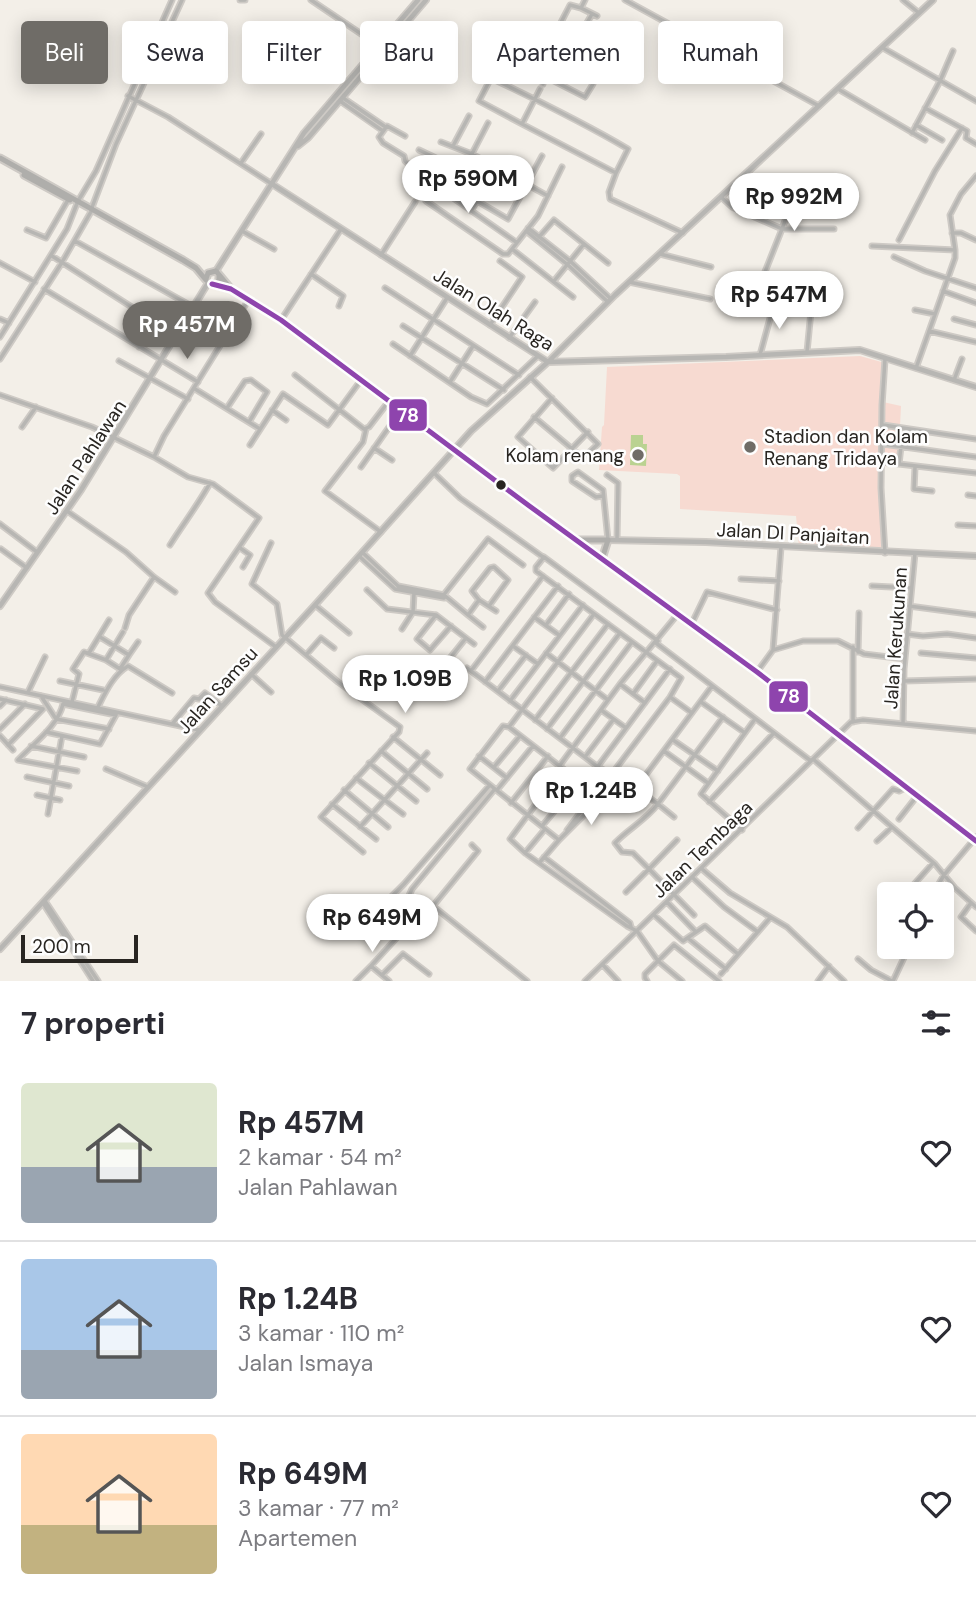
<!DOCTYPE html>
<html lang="id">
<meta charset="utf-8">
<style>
body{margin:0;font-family:"DM Sans",sans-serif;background:#f2f2f3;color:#2b2b33;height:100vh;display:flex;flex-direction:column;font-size:26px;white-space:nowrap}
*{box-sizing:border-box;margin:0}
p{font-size:23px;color:#7c7c81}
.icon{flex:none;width:38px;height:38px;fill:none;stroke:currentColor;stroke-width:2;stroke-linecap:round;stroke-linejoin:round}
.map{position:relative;height:981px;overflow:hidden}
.details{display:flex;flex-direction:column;background:#fff;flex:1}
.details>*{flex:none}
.top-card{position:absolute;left:21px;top:21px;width:934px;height:63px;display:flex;gap:14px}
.fabs{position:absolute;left:877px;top:882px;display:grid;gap:14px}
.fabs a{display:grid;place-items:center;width:77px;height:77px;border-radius:7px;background:#fff;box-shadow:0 4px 18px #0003;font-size:35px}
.scale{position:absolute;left:21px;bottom:18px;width:117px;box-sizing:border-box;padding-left:7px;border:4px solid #282521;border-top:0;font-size:19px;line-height:24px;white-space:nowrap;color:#282521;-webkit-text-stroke:5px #fefefe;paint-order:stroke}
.price{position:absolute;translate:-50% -60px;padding:0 16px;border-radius:24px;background:#fff;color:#222;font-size:23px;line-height:46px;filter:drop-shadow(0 2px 4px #0008)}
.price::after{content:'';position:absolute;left:50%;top:42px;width:21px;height:16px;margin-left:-10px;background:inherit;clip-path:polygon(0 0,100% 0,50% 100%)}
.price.selected{background:#6f6c67;color:#fff}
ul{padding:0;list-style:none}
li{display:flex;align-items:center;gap:21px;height:175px;padding:0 21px}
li+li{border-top:2px solid #e1e1e2}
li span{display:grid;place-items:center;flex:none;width:196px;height:140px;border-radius:7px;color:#555}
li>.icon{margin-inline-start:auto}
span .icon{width:84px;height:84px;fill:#fffc;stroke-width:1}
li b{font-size:30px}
h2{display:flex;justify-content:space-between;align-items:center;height:84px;padding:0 21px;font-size:30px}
.tag{padding:0 24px;border-radius:7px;background:#fff;box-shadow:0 4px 18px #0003;font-size:24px;line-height:63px}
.tag.selected{background:#6f6c67;color:#fff}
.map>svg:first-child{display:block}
.pitch{fill:#f7dad1}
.water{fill:#bad291}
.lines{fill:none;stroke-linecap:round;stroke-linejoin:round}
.minor-casing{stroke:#cecac5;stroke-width:7}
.tertiary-casing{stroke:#cecac5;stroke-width:8}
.primary-casing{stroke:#cecac5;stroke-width:9}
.minor{stroke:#b7b6b3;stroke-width:3.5}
.tertiary{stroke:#b7b6b3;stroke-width:4.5}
.primary{stroke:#afaeab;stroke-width:5}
.bus-1-casing{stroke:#fefefe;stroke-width:10}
.bus-1{stroke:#8e44ad;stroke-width:5}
.poi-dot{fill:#6f6c67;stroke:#fefefe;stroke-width:2.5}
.bus-dot{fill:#282521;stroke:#fefefe;stroke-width:2.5}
.labels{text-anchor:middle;stroke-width:5;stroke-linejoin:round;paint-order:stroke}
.street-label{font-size:19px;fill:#282521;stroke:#fefefe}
.poi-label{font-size:19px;fill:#282521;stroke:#fefefe;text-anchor:start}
.line-badge{stroke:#fefefe;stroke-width:2.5}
.badge-label{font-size:19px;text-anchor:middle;font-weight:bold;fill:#fff}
</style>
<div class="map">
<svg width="976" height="981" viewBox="0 0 976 981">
<rect width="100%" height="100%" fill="#f3efe8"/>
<path class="pitch" d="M860,356L885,363L883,402L901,406L898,467L882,466L881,500L885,519L887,550L799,547L796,516L680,509V476L677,474L599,470L602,427L604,425L607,367Z"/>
<path class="water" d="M631,435H643V444H647L646,466L630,465Z"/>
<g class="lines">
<g class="minor-casing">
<path id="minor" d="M240,0H245
M311,0L379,46
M625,0L819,106
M903,0L919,13
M581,8L597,16
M883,48L976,101
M549,79L567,58L592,14
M543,84L544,76L585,97L593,84L591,81L544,55V76L489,44L490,37L497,28L544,55L570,5L581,8L585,0
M838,89L925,140
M128,96L168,117L272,184
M343,98L384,126
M340,101L383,131
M925,108L967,131L966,138L976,144
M522,124L616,173L628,149C584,123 537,100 491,78L479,101L522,124L540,89
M916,125L942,140
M912,133L940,81L953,51
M405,136L387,126L379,137L383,143L404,156L405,161L416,171L413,180
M441,142L472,154L548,196
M453,146L469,116
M419,150L463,171L485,185
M241,163L261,134
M451,165L426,201L503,254H508L512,249
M562,167L538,216L512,249L573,297
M463,171L488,123
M616,173L609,192L610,199L683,233
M436,186L516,242
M722,198L732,207L782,229L790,207L754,183L746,175
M477,201L495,166
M91,210L116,144L182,0
M471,211L477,201L508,219L542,156
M528,228L570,261L611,299
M27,230L46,238L68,200
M242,231L274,249
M526,231L568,265L608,302
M952,233H961L976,240
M539,237L554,220L608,263
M899,240L935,171L962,128
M75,241L195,308
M872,246L955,250V258L916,368
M955,250L950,215L961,194L976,176
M660,254L711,267
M381,255L415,202
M52,256L152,320L154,325L139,347
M894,257L925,271L976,288
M0,263L35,282
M311,274L343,296L339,306
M554,281L584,244
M629,282L710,299
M385,288L519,375
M44,289L198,382
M943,291L976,303
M788,307L824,313
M772,309L756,303L755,297L782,229H834
M915,310L935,314
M0,319L9,323
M954,319L976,325
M281,320L341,229
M490,325L522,277L500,261
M403,326L504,390
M929,331L976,342
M0,337L67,229L78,201L96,171L172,0
M509,338L535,302
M393,344L471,397L487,404L538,356
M807,352L811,311
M760,355L775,300
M410,356L447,298
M0,359L61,264L92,210
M119,361L188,399
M295,375L364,429L369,427L389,401
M530,377L598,444L583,458L534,417
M954,380L962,359
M450,382L473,346
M195,389L260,429
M0,395L92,427L154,457L164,436L249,299
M552,398L518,437L553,468L588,432
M227,408L245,381L251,380L267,392L249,422
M272,410L286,420
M883,425L976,439
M22,427L36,407
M366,429L363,442L325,491L381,532
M883,444L976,457
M250,445L283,394L328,425L361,380
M901,446L899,464L976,473
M374,448L392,460
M154,457L188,477L213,484L259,518L208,593L215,602L276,647
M881,462L899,464
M361,467L401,410
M915,467L914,489L932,491
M434,473L460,498L543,557
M607,475L618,483L617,540
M968,495L976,496
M603,496L596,497L572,481V476L578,472L603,490L608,540
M67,511L126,552L154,577L175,592
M0,524L37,552
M958,525L976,526
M271,543L252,584L277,604L282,635L338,682L400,727L399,732L321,817L363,852
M170,545C183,524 198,505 210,483
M240,548L250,555L243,567
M1,549L27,568
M363,553L398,586L444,595L468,615L479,600L496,611
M885,553L881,488L882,405L885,359
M359,556L395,589L444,598
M741,579L779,581
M872,586L911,588
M367,590L387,609L436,615L466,638L446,663
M442,597L488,539L523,565
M479,600L472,591L490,568L494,567L508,580L489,606
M315,605L349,633
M909,606L976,615
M436,615L417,639L430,650L451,626
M468,615L483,627
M534,617L559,635
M692,623L707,592L777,610
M546,625L569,594
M125,628L129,615L154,577
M402,629L413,612L414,593
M907,634L923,636L947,634L976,638
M466,638L474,644
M656,643L811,761
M513,646L538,664
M853,647V722
M773,650L803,641H838L864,654L905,659
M858,652L859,613
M89,653L109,620
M546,653L608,700
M921,653L976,658
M129,655L138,642
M306,655L321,638L334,648
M106,660L123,632
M467,668L598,767L627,782L658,804L723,717
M471,671L543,576
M757,672L773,650L781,547
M251,674L271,692
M60,681L103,690
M904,681L976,679
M485,682L558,586
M620,684L645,703
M0,687L199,730
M498,691L526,655
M28,692L45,657
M633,694L657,661
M41,696L56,719L109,729
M670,697L692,713
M0,699L43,709L8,745
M510,701L583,605
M72,702L79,674L73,669L84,652L106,660L120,669L129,655L100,637
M701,702L745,733
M0,706L6,700
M98,707C105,693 113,675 128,666L172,693
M601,710L626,728
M535,720L608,624
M173,723L194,698L199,699L205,693L222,706
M903,724L904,669L915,553
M509,727L594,614
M0,729L25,704
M547,729L620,633
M0,736L13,750
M393,737L440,775
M560,738L632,642
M673,740L718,771
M31,746L84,757
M381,751L427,789
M664,751L708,783
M479,756L507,778
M585,757L613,720
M813,759L935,864L955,888L976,907
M18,760C34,743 58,726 63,704L116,715L100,744L46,732
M18,760L77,771
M369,763L416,801
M560,765L620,684L677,615
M598,766L670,669
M494,767L520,736
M106,769L148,787
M562,769L510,839L525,853L627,926L637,931L658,961L682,981
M611,775L670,697L681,678L536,571V567L544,557L658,641
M27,777L69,786
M356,778L403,814
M636,788L712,686
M344,790L388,827
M497,790L533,746
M37,795L60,800
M709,802L773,734
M511,803L548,756
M332,804L376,839
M48,814L62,736
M674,817L658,804C646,820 628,829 615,843L622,852L633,853L649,869L677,840
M899,819L917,796
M542,826L579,782
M360,827L427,753
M858,828L893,789L899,791L905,788
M567,830L595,793
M742,830L701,794L755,719
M877,841L892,827
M472,845L478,851L433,906L527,981
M525,853L545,829
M544,857L630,923L631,927
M540,862L559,840L470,769L503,726L509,727L601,798L559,840
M702,869L730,893L787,927L844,981
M693,878L724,907L758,932
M908,891L933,863
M626,892L649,869L694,915
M933,894L944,875L976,837
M45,901L98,981
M667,902L696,932
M43,903L93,981
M971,903L961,917L976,931
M383,905L372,918L383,928L407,900L412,889L494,790
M942,907L951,884
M394,915L383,905L404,884L489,786
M654,915L683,941L705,926L738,954
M689,939L726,969
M858,959L871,970L892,981
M603,965L618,981
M371,966L423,909L433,906
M721,974L770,918
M382,975L403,954L429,974
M356,981L371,966L389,981
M585,981L851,722L863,720L976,731
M647,981L645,978V974L674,945L719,981
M818,981L829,966
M893,981L909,947"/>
</g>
<g class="tertiary-casing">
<path id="tertiary" d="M298,146L308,138L426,0
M272,184L548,362L726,357L860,350L976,387
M216,271L304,133L418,0
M608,540L706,542L976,556
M0,606L81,490L208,283
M0,949L315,605L471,431L548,362L615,295L933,0"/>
</g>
<g class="primary-casing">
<path id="primary" d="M0,158L183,260L196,268L206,280
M24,175L70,200
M206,279L208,273L216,271L231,289
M212,284L231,289L281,320L528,505L757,672L976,841
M214,284L219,281V275
M578,540H608L602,559"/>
</g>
<use href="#minor" class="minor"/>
<use href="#tertiary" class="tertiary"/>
<use href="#primary" class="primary"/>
<g class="bus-1-casing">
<path id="bus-1" d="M212,284L231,289L281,320L528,505L757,672L976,841"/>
</g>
<use href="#bus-1" class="bus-1"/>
</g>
<g class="poi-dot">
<circle cx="750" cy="447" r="7"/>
<circle cx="638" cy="455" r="7"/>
</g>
<circle class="bus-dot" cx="501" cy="485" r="6"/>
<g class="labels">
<g class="street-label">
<text transform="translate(494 309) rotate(32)" y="7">Jalan Olah Raga</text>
<text transform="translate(85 457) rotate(-57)" y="7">Jalan Pahlawan</text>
<text transform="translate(793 533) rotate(3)" y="7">Jalan DI Panjaitan</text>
<text transform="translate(895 638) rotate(-86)" y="7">Jalan Kerukunan</text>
<text transform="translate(217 690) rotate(-48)" y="7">Jalan Samsu</text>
<text transform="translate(702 849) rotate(-44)" y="7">Jalan Tembaga</text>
</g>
<g class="poi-label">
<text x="764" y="443">Stadion dan Kolam<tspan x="764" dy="22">Renang Tridaya</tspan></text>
<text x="624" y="462" text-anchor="end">Kolam renang</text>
</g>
</g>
<g class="line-badge">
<rect x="388" y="398" width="40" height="34" rx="7" fill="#8e44ad"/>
<rect x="768" y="680" width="41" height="33" rx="7" fill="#8e44ad"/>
</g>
<g class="badge-label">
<text x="408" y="422">78</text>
<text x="789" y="703">78</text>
</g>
</svg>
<div class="fabs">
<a><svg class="icon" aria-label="locate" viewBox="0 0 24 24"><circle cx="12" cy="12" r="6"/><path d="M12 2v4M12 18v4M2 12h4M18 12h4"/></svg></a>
</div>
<div class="scale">200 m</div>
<b class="price" style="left:468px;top:215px">Rp 590M</b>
<b class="price" style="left:794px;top:233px">Rp 992M</b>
<b class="price" style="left:779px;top:331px">Rp 547M</b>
<b class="price selected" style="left:187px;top:361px">Rp 457M</b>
<b class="price" style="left:405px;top:715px">Rp 1.09B</b>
<b class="price" style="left:591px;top:827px">Rp 1.24B</b>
<b class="price" style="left:372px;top:954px">Rp 649M</b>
<div class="top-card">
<a class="tag selected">Beli</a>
<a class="tag">Sewa</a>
<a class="tag">Filter</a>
<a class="tag">Baru</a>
<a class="tag">Apartemen</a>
<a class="tag">Rumah</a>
</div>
</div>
<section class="details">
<h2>7 properti<svg class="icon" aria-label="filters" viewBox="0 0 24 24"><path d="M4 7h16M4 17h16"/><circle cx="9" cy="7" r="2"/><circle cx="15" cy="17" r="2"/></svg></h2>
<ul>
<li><span style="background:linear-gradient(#dfe7d0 60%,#9aa5b1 0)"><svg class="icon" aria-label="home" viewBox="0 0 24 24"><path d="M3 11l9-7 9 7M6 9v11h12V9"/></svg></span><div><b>Rp 457M</b><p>2 kamar · 54 m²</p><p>Jalan Pahlawan</p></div><svg class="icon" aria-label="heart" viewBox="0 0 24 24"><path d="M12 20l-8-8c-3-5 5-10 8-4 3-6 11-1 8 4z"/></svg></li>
<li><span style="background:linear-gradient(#a9c7e8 65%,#9aa5b1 0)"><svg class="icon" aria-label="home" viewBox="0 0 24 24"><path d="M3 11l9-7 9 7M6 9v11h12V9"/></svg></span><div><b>Rp 1.24B</b><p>3 kamar · 110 m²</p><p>Jalan Ismaya</p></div><svg class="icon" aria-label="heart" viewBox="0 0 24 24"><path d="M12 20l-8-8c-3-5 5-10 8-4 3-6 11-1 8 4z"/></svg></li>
<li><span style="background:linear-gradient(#ffd9b3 65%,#c2b280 0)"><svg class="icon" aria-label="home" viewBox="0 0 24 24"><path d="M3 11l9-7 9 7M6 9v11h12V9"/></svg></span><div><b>Rp 649M</b><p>3 kamar · 77 m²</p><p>Apartemen</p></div><svg class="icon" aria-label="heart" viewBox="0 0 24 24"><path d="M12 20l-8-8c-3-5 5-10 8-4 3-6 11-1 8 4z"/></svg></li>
</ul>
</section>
